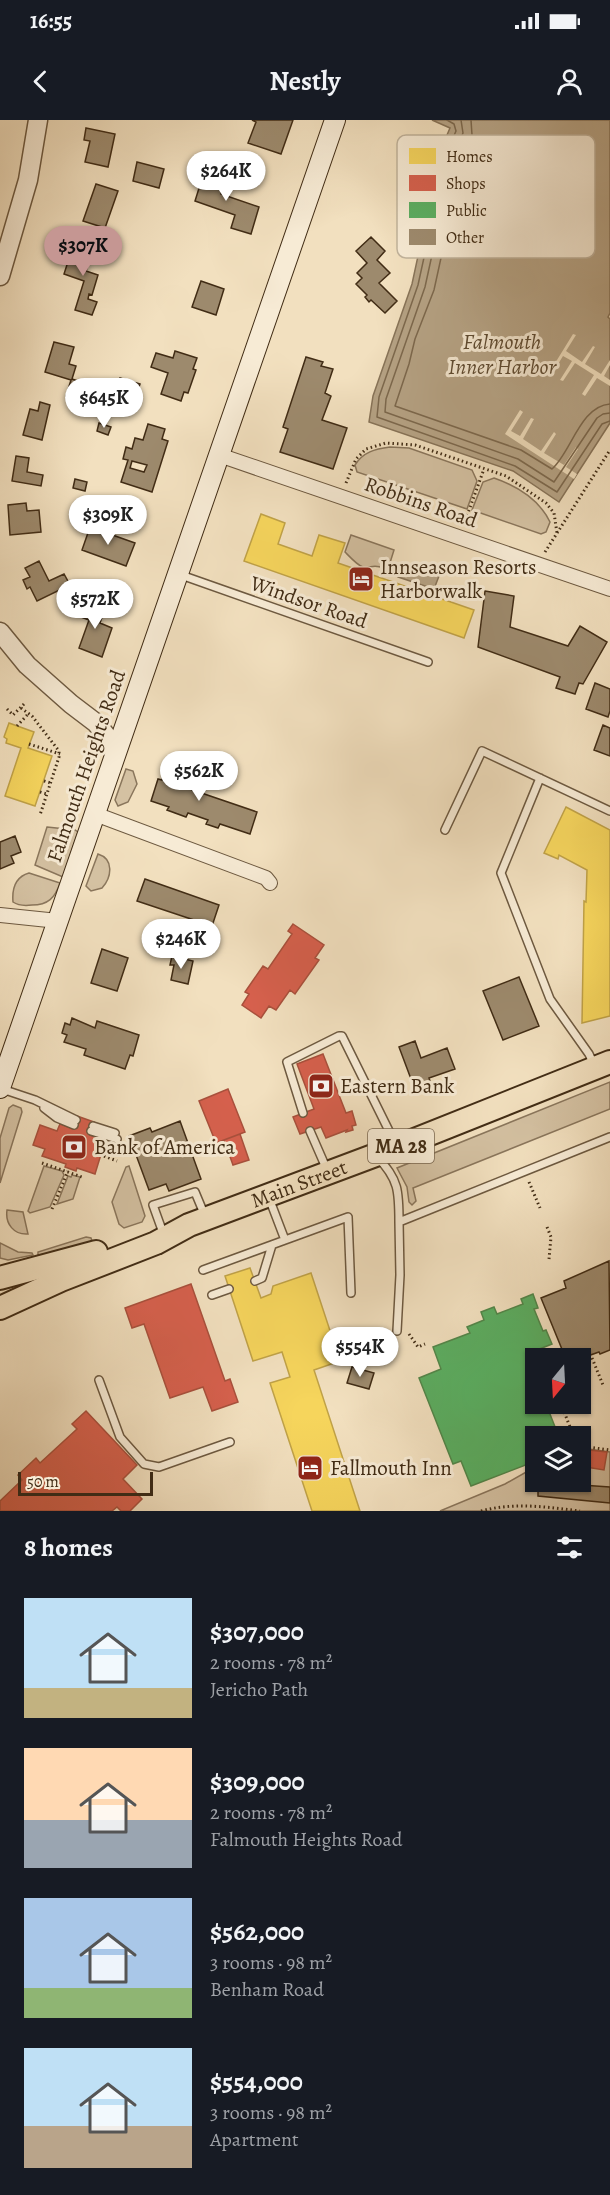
<!DOCTYPE html>
<meta charset="utf-8">
<style>
body{margin:0;font-family:Alegreya,serif;background:#20242c;color:#f1f3f6;height:100vh;display:flex;flex-direction:column;font-size:22px;white-space:nowrap}
*{box-sizing:border-box;margin:0}
p{font-size:20px;color:#9ea1a6}
.icon{flex:none;width:33px;height:33px;fill:none;stroke:currentColor;stroke-width:2;stroke-linecap:round;stroke-linejoin:round}
.map{position:relative;height:1391px;overflow:hidden}
.drawer{display:flex;flex-direction:column;background:#171b24;flex:1}
.drawer>*{flex:none}
.needle{width:39px;rotate:198deg}
.fabs{position:absolute;left:525px;top:1228px;display:grid;gap:12px}
.fabs a{display:grid;place-items:center;width:66px;height:66px;border-radius:0px;background:#171b24;box-shadow:0 2px 4px #0004;font-size:30px}
.scale{position:absolute;left:18px;bottom:15px;width:135px;box-sizing:border-box;padding-left:6px;border:3px solid #412c15;border-top:0;font-size:16px;line-height:21px;white-space:nowrap;color:#412c15;-webkit-text-stroke:4px #f7ebd5;paint-order:stroke}
.price{position:absolute;translate:-50% -51px;padding:0 14px;border-radius:21px;background:#fff;color:#222;font-size:20px;line-height:39px;filter:drop-shadow(0 2px 3px #0008)}
.price::after{content:'';position:absolute;left:50%;top:36px;width:18px;height:14px;margin-left:-9px;background:inherit;clip-path:polygon(0 0,100% 0,50% 100%)}
.price.current{background:#c59692;color:#111}
ul{padding:0;list-style:none}
li{display:flex;align-items:center;gap:18px;height:150px;padding:0 24px}
li span{display:grid;place-items:center;flex:none;width:168px;height:120px;border-radius:0px;color:#555}
li>.icon{margin-inline-start:auto}
span .icon{width:72px;height:72px;fill:#fffc;stroke-width:1}
li b{font-size:26px}
h2{display:flex;justify-content:space-between;align-items:center;height:72px;padding:0 24px;font-size:26px}
.status{display:flex;justify-content:space-between;align-items:center;height:42px;padding:0 30px;background:#171b24;direction:ltr}
.status svg{height:16px;fill:currentColor}
header{display:flex;justify-content:space-between;align-items:center;height:78px;padding:0 24px;background:#171b24;font-size:27px;font-weight:700}
.map>svg:first-child{display:block}
.green{fill:#d4c1a2;stroke:#8a765c;stroke-width:1.5}
.water{fill:#b6a385;stroke:#877358;stroke-width:1.5}
.pier{fill:#f2e0bf}
.homes{fill:#f6d55c;stroke:#c0a247;stroke-width:1.5}
.shops{fill:#d6604d;stroke:#a9503c;stroke-width:1.5}
.public{fill:#5aae61;stroke:#52874a;stroke-width:1.5}
.lines{fill:none;stroke-linecap:round;stroke-linejoin:round}
.shore{stroke:#7c684d;stroke-width:1.5}
.building{fill:#9d8a6d;stroke:#412c15;stroke-width:1.5;fill-rule:evenodd}
.service-casing{stroke:#6d5940;stroke-width:10}
.minor-casing{stroke:#6d5940;stroke-width:16}
.tertiary-casing{stroke:#6d5940;stroke-width:21}
.secondary-casing{stroke:#412c15;stroke-width:22}
.primary-casing{stroke:#412c15;stroke-width:26}
.path{stroke:#412c15;stroke-width:3;stroke-dasharray:1.5 3;stroke-linecap:butt}
.service{stroke:#f7ebd5;stroke-width:7}
.minor{stroke:#f7ebd5;stroke-width:14}
.tertiary{stroke:#f7ebd5;stroke-width:18}
.secondary{stroke:#f7ebd5;stroke-width:20}
.primary{stroke:#f2e0bf;stroke-width:22}
.labels{text-anchor:middle;stroke-width:6;stroke-linejoin:round;paint-order:stroke}
.shield{fill:#f7ebd5;stroke:#78654f;stroke-width:1.5}
.shield-label{font-size:20px;font-weight:bold;fill:#412c15}
.street-label{font-size:21px;fill:#412c15;stroke:#f7ebd5}
.poi-label{font-size:21px;fill:#412c15;stroke:#f7ebd5;text-anchor:start}
.water-label{font-size:22px;font-style:italic;fill:#5e4a31;stroke:#f7ebd5}
.key{fill:#f7ebd5;stroke:#c0b29b;stroke-width:1.5}
.key-label{font-size:16px;fill:#412c15}
</style>
<div class="status"><b>16:55</b><svg viewBox="0 0 49 12"><path d="M0 12V9h3v3zM5 12V6h3v6zM10 12V3h3v9zM15 12V0h3v12zM26 1h20v11H26zM47 4h2v5h-2z"/></svg></div>
<header><svg class="icon" aria-label="back" viewBox="0 0 24 24"><path d="M15 5l-7 7 7 7"/></svg>Nestly<svg class="icon" aria-label="person" viewBox="0 0 24 24"><circle cx="12" cy="8" r="4"/><path d="M4 21q1-7 8-7t8 7"/></svg></header>
<div class="map">
<svg width="610" height="1391" viewBox="0 0 610 1391">
<rect width="100%" height="100%" fill="#f2e0bf"/>
<filter id="stains"><feTurbulence type="fractalNoise" baseFrequency=".00333" numOctaves="4"/><feColorMatrix values="0 0 0 0 .2 0 0 0 0 .09 0 0 0 0 .02 0 0 0 .5 -.17"/></filter>
<radialGradient id="worn" r=".72"><stop offset=".6" stop-color="#630" stop-opacity="0"/><stop offset="1" stop-color="#630" stop-opacity=".3"/></radialGradient>
<path class="green" d="M390,327L409,328L472,350L477,361L467,389L357,352L355,345C363,332 375,329 390,327Z
M494,358C517,366 539,379 550,402L546,412L541,414L472,390L483,362Z
M351,415L394,430L389,446L384,444L383,448C375,444 370,448 363,447C358,446 348,435 345,432Z
M126,649L133,651L137,664L128,682L118,686L115,680Z
M47,707L75,710L78,712L63,757L35,745Z
M98,734C114,739 112,757 102,768L91,771L86,766Z
M29,753L60,763C55,778 48,785 32,785C25,786 19,786 13,782C12,770 15,757 29,753Z
M610,962V989L413,1068L416,1081L412,1085L409,1082L407,1067L397,1048Z
M13,985L21,988L22,992L0,1063V1018L9,988Z
M44,1046L62,1051L64,1055L50,1087L30,1093L28,1091Z
M129,1046L145,1096L142,1102L124,1108L119,1104L112,1082L126,1047Z
M72,1055L80,1057L73,1079L57,1084L68,1056L71,1057Z
M7,1090L23,1092L28,1114C14,1115 5,1104 7,1090Z
M86,1117L91,1118L92,1121L54,1133L38,1135V1132Z
M0,1123L18,1132L32,1133L33,1135L8,1140L0,1138Z
M581,1328L610,1332V1391H440L505,1364L535,1347L536,1362H580Z"/>
<path class="water" d="M432,0H610V193L608,197L610,199V303L559,382L513,351L369,302L373,276L412,164L441,29L450,8Z
M403,443L439,456L434,469L398,457L399,453L396,452L398,446H402Z"/>
<path class="pier" d="M573,214L576,215L566,231L582,242L593,226L595,227L585,244L601,254L610,240V245L604,256L610,260V266L597,258L585,276L582,274L594,255L575,243L563,261L560,260L572,241L563,236L552,254L549,253Z
M520,290L523,292L511,311L520,316L531,298L534,299L523,319L541,331L554,312L556,314L544,333L564,345L576,327L578,329L566,347L577,354L574,359L505,314Z"/>
<path class="homes" d="M261,394L285,403L278,424L312,436L319,415L345,423L338,443L474,490L464,518L244,441Z
M9,603L34,612L28,628L52,636L35,686L5,676L21,628L6,623L7,619L4,617Z
M566,687L610,710V896L582,903L584,781L586,782L587,750L559,735L558,739L544,733Z
M250,1148L261,1178L271,1174L273,1166L311,1153L340,1241L314,1250L360,1391H312L270,1263L290,1257L282,1232L253,1241L225,1156Z"/>
<path class="shops" d="M293,804L324,825L315,838L319,840L295,874L290,870L276,890L269,886L261,898L242,885L249,874L245,872L263,846L268,849L292,814L288,811Z
M323,934L346,993L352,991L356,1005L352,1006L353,1010L346,1012L347,1010L326,1018L321,1007L300,1014L293,997L314,989L297,944Z
M228,969L245,1012L216,1023L199,981Z
M77,996L94,1002L90,1015L106,1020L105,1023L109,1024L107,1032L102,1031L95,1054L77,1048L76,1051L65,1047L66,1044L42,1036L45,1029L33,1025L40,1005L57,1011L60,1004L73,1009Z
M240,1014L249,1040L233,1045L224,1020Z
M191,1164L225,1261L230,1259L238,1282L212,1291L203,1267L170,1278L144,1204L132,1208L125,1188Z
M86,1291L137,1345L123,1359L142,1379L130,1391H121L117,1387L112,1391H0V1381L22,1360L18,1355L36,1338L40,1343L77,1309L72,1304Z
M580,1329L607,1332L604,1350L580,1346Z"/>
<path class="public" d="M533,1174L538,1188L534,1189L543,1211L546,1210L552,1224L537,1230L541,1239H536V1284H546L559,1317H536V1341L471,1366L461,1341L453,1344L419,1258L441,1249L433,1227L470,1213L467,1207L484,1200L481,1192L494,1187L497,1194L523,1184L521,1179Z"/>
<g class="lines">
<path class="shore" d="M447,0L454,4L456,11L447,32L418,165L379,277L377,297L515,346L557,372L602,304L610,301
M461,0L463,13L454,34L425,167L386,279L385,292L518,339L554,362L597,298L603,294L610,293
M471,0L472,15L463,37L434,170L415,219L409,244L395,286L521,330L552,349C571,333 580,286 610,284"/>
</g>
<path class="building" d="M252,0H293L281,34L248,23L256,2Z
M86,8L115,14L108,47L85,42L90,21L84,20Z
M137,42L164,49L159,68L133,61Z
M205,49L226,55L221,74L259,87L251,114L231,108L235,95L195,81Z
M96,64L118,71L105,108L83,101Z
M371,117L385,131L377,140L390,153L379,163L397,181L385,193L371,180L369,182L365,177L367,175L356,164L362,158L357,153L367,143L356,131Z
M74,123L93,130L86,151L98,155L92,175L89,174L88,179L97,182L92,195L75,190L84,161L64,154Z
M201,161L224,169L216,195L192,187Z
M54,222L74,227L69,244L76,246L72,259L90,265L85,282L66,276L71,260L45,252Z
M175,231L197,238L193,249L196,250L188,273L184,272L181,281L161,274L168,253L151,247L156,233L173,238Z
M306,237L323,242L321,246L333,249L325,273L331,276L322,300L347,308L333,349L280,332L288,309L283,307Z
M120,258L140,264L135,278L116,272Z
M40,282L50,285L42,320L23,315L30,289L38,291Z
M99,303L111,307L108,315L97,311Z
M148,304L165,309L162,319L168,321L152,372L121,362L128,340L123,339L126,327L132,329L135,318L143,320ZM132,341L147,345L144,352L130,348Z
M16,336L29,338L27,352L43,355L41,366L12,361Z
M75,359L87,362L85,371L73,368Z
M26,383L27,391L39,390L41,412L10,415L8,385Z
M90,407L135,423L126,446L82,430Z
M39,441L49,461L64,454L70,465L37,481L30,467L27,469L23,460L30,457L25,448Z
M485,471L514,476L510,507L568,526L580,506L607,522L583,564L579,563L575,574L556,568L560,557L478,527Z
M87,481L105,488L100,503L112,508L102,537L79,528L89,500L81,497Z
M595,563L610,569V591L608,597L586,589Z
M603,605L610,608V636L594,630Z
M169,638L185,643L178,665L257,692L250,714L220,704L218,708L206,704L208,700L188,693L186,697L167,690L169,687L151,681L158,659L162,660Z
M15,716L21,732L11,736L14,743L0,749V722Z
M145,759L219,785L212,806L137,781Z
M102,829L128,838L117,871L91,863Z
M172,836L193,841L188,864L171,860L174,845H170Z
M519,857L539,906L503,920L483,871Z
M72,898L95,908L97,901L139,915L133,936L130,935L125,949L84,935L86,929L64,922L67,915L62,913L65,903L70,905Z
M415,921L421,938L447,928L455,949L429,958L430,961L414,967L399,927Z
M180,1001L201,1059L169,1071L166,1064L149,1070L129,1016L150,1008L152,1012Z
M609,1141L610,1230L600,1234L599,1232L582,1238L580,1235L566,1239L541,1178L566,1168L564,1161Z
M352,1247L374,1253L369,1269L347,1263Z
M538,1362L610,1367V1383L538,1376Z"/>
<g class="lines">
<g class="service-casing">
<path id="service" d="M181,455L428,542
M540,658L501,753L550,879L589,934L594,945
M445,710L482,631L610,691
M2,969L35,980L76,1000
M44,988L57,998L74,1005
M303,993L287,942L339,916H342L396,1025
M93,1006L115,1013
M91,1011L117,1019
M310,1011L327,1050
M377,1037C399,1059 399,1072 399,1102
M269,1078L285,1120
M162,1110L153,1085L195,1072L205,1096
M203,1150L348,1097L351,1173
M255,1161L262,1158L272,1125
M212,1175L229,1169
M397,1211L400,1155L399,1102L610,1017
M99,1260L120,1317L144,1344L159,1347L230,1322"/>
</g>
<g class="minor-casing">
<path id="minor" d="M219,335L610,469
M95,694L266,758L270,763
M0,795L58,801"/>
</g>
<g class="tertiary-casing">
<path id="tertiary" d="M0,156L28,60L38,0
M0,512L27,545L71,584L96,603L117,629"/>
</g>
<g class="secondary-casing">
<path id="secondary" d="M0,968L335,0"/>
</g>
<g class="primary-casing">
<g id="primary">
<path d="M0,1158L96,1132"/>
<path id="s1" d="M0,1188L61,1160L156,1123L189,1105L397,1027L610,942"/>
</g>
</g>
<path class="path" d="M346,363L356,339L366,329L386,323L415,325L506,356L546,383L554,393L557,413
M464,404L484,349
M545,432L610,330
M21,588L32,596L59,631V637L40,695
M7,589L13,595L25,583
M17,606L29,593
M29,624L60,634
M44,661L51,663
M40,672L47,674
M104,1036L117,1041
M42,1043L82,1057
M529,1062L540,1088
M52,1089L68,1051
M547,1107L551,1117L549,1139
M409,1214L418,1227L425,1224
M592,1238L603,1265
M561,1284L574,1317
M580,1326L610,1330
M481,1391C514,1382 547,1387 580,1391"/>
<use href="#service" class="service"/>
<use href="#minor" class="minor"/>
<use href="#tertiary" class="tertiary"/>
<use href="#secondary" class="secondary"/>
<use href="#primary" class="primary"/>
</g>
<defs>
<g id="hotel-square" transform="scale(1.35)"><rect x="-9" y="-9" width="18" height="18" rx="4" fill="#8f2418" stroke="#f7ebd5"/><path d="M-6-4.5h1.5V1H6V5H4.5V3h-9V5H-6ZM-4 0a1.8 1.8 0 1 1 3.6 0ZM.5 0V-2.5h3Q6-2.5 6 0Z" fill="#fff"/></g>
<g id="bank-square" transform="scale(1.35)"><rect x="-9" y="-9" width="18" height="18" rx="4" fill="#8f2418" stroke="#f7ebd5"/><path d="M-6-4H6V4H-6ZM0-2.3a2.3 2.3 0 1 0 0 4.6a2.3 2.3 0 1 0 0-4.6Z" fill="#fff"/></g>
</defs>
<g fill-rule="evenodd">
<use href="#hotel-square" x="361" y="459"/>
<use href="#bank-square" x="321" y="966"/>
<use href="#bank-square" x="74" y="1027"/>
<use href="#hotel-square" x="310" y="1348"/>
</g>
<g class="labels">
<rect class="shield" x="368" y="1009" width="66" height="34" rx="4.5"/>
<g class="shield-label">
<text x="401" y="1033">MA 28</text>
</g>
<g class="street-label">
<text transform="translate(421 382) rotate(19)" y="7">Robbins Road</text>
<text transform="translate(309 482) rotate(19)" y="7">Windsor Road</text>
<text transform="translate(86 646) rotate(-71)" y="7">Falmouth Heights Road</text>
<text dy="7" stroke="none"><textPath href="#s1" startOffset="324">Main Street</textPath></text>
</g>
<g class="poi-label">
<text x="380" y="454">Innseason Resorts<tspan x="380" dy="24">Harborwalk</tspan></text>
<text x="340" y="973">Eastern Bank</text>
<text x="94" y="1034">Bank of America</text>
<text x="330" y="1355">Fallmouth Inn</text>
</g>
<g class="water-label">
<text x="502" y="229">Falmouth<tspan x="502" dy="25">Inner Harbor</tspan></text>
</g>
</g>
<rect x="397" y="15" width="198" height="123" rx="9" class="key"/>
<rect x="409" y="28" width="27" height="16" fill="#f6d55c"/>
<rect x="409" y="55" width="27" height="16" fill="#d6604d"/>
<rect x="409" y="82" width="27" height="16" fill="#5aae61"/>
<rect x="409" y="109" width="27" height="16" fill="#9d8a6d"/>
<g class="key-label">
<text x="446" y="42">Homes</text>
<text x="446" y="69">Shops</text>
<text x="446" y="96">Public</text>
<text x="446" y="123">Other</text>
</g>
<rect width="100%" height="100%" filter="url(#stains)"/>
<rect width="100%" height="100%" fill="url(#worn)"/>
</svg>
<div class="fabs">
<a><svg class="needle" viewBox="-14 -14 28 28"><path d="M0-13l5 13h-10z" fill="#e53935"/><path d="M0 13l5-13h-10z" fill="#9ea1a6"/></svg></a>
<a><svg class="icon" aria-label="layers" viewBox="0 0 24 24"><path d="M12 4l9 5-9 5-9-5zM3 14l9 5 9-5"/></svg></a>
</div>
<div class="scale">50 m</div>
<b class="price" style="left:226px;top:82px">$264K</b>
<b class="price current" style="left:83px;top:157px">$307K</b>
<b class="price" style="left:104px;top:309px">$645K</b>
<b class="price" style="left:108px;top:426px">$309K</b>
<b class="price" style="left:95px;top:510px">$572K</b>
<b class="price" style="left:199px;top:682px">$562K</b>
<b class="price" style="left:181px;top:850px">$246K</b>
<b class="price" style="left:360px;top:1258px">$554K</b>
</div>
<section class="drawer">
<h2>8 homes<svg class="icon" aria-label="filters" viewBox="0 0 24 24"><path d="M4 7h16M4 17h16"/><circle cx="9" cy="7" r="2"/><circle cx="15" cy="17" r="2"/></svg></h2>
<ul>
<li><span style="background:linear-gradient(#bfe0f5 75%,#c2b280 0)"><svg class="icon" aria-label="home" viewBox="0 0 24 24"><path d="M3 11l9-7 9 7M6 9v11h12V9"/></svg></span><div><b>$307,000</b><p>2 rooms · 78 m²</p><p>Jericho Path</p></div></li>
<li><span style="background:linear-gradient(#ffd9b3 60%,#9aa5b1 0)"><svg class="icon" aria-label="home" viewBox="0 0 24 24"><path d="M3 11l9-7 9 7M6 9v11h12V9"/></svg></span><div><b>$309,000</b><p>2 rooms · 78 m²</p><p>Falmouth Heights Road</p></div></li>
<li><span style="background:linear-gradient(#a9c7e8 75%,#8fb573 0)"><svg class="icon" aria-label="home" viewBox="0 0 24 24"><path d="M3 11l9-7 9 7M6 9v11h12V9"/></svg></span><div><b>$562,000</b><p>3 rooms · 98 m²</p><p>Benham Road</p></div></li>
<li><span style="background:linear-gradient(#bfe0f5 65%,#b9a48a 0)"><svg class="icon" aria-label="home" viewBox="0 0 24 24"><path d="M3 11l9-7 9 7M6 9v11h12V9"/></svg></span><div><b>$554,000</b><p>3 rooms · 98 m²</p><p>Apartment</p></div></li>
</ul>
</section>
